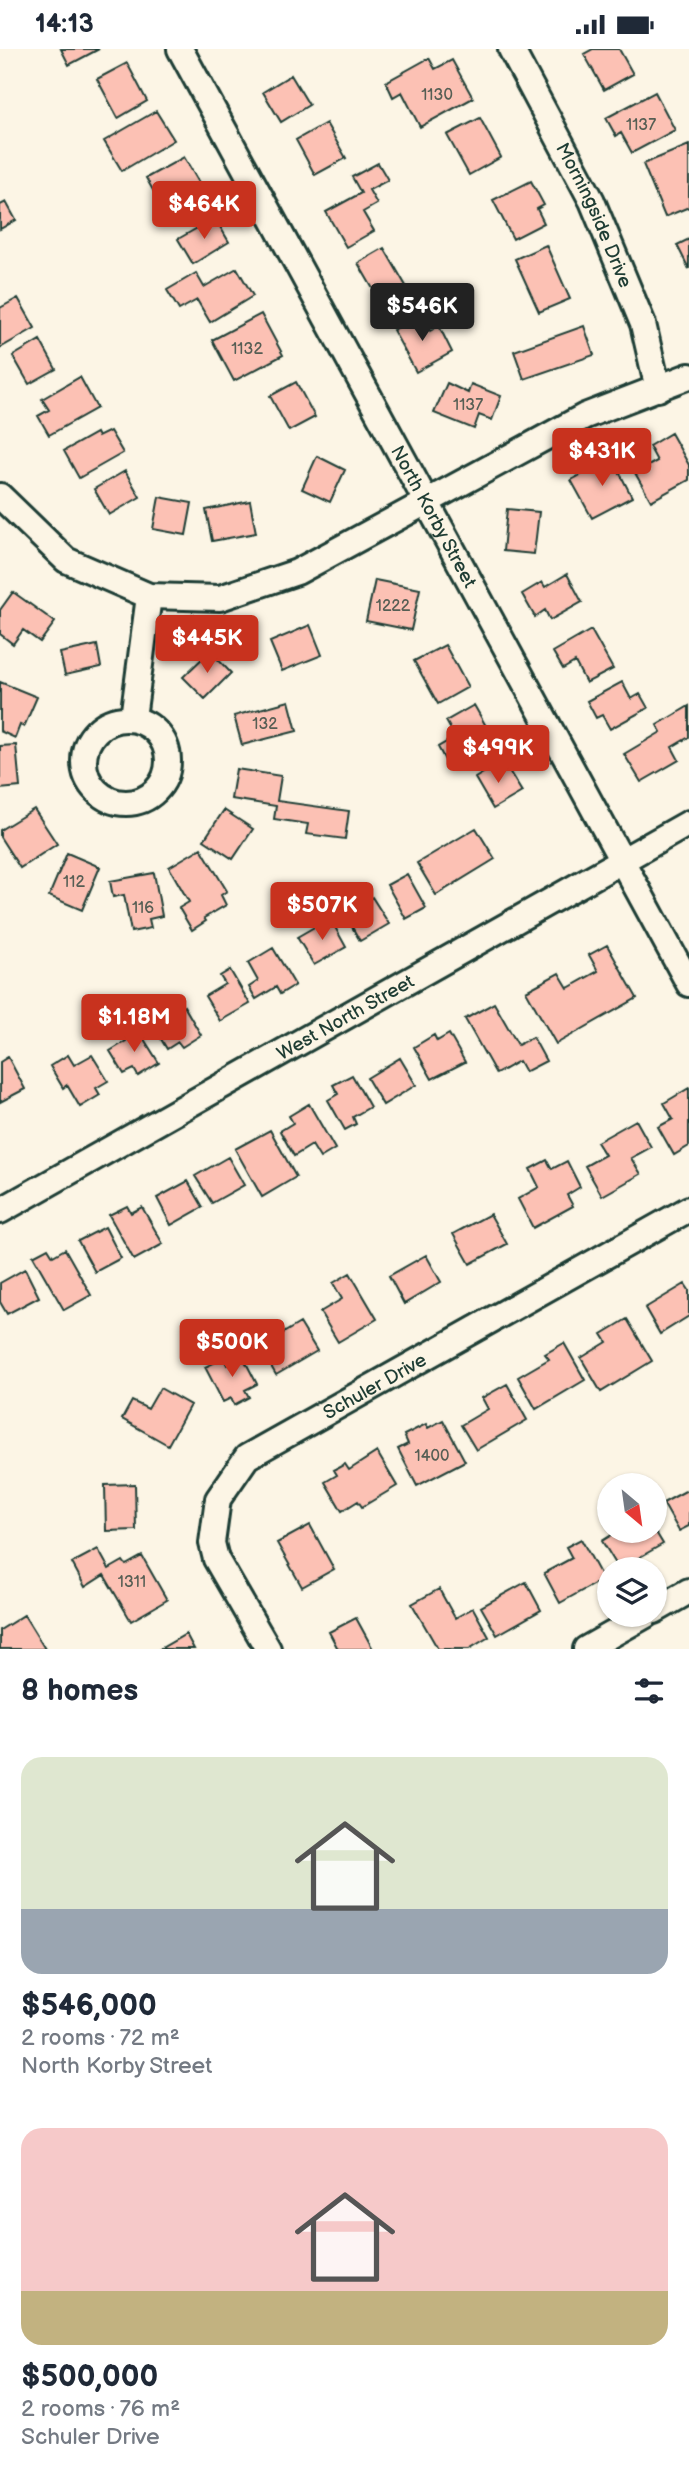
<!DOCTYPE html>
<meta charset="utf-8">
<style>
body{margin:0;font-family:"Balsamiq Sans",sans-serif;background:#f2f2f3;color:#1f2937;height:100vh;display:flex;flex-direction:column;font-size:26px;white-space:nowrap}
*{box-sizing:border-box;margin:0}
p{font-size:23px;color:#747a83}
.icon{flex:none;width:38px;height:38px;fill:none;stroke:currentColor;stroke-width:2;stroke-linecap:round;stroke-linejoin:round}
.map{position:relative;height:1600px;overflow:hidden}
.details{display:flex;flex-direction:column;background:#fff;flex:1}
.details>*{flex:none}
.needle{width:46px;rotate:151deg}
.tools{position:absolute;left:597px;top:1424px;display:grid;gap:14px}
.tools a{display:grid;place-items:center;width:70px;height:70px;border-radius:50%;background:#fff;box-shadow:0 2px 5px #0004;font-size:35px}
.price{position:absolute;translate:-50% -60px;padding:0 16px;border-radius:7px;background:#c8321e;color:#fff;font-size:23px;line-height:46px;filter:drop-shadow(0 2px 4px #0008)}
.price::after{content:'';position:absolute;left:50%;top:42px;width:21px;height:16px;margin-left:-10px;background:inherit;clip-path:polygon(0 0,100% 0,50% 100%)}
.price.on{background:#222;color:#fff}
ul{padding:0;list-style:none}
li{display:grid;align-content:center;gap:14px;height:371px;padding:0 21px}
li span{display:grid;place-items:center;height:217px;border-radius:21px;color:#555}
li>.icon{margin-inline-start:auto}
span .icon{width:126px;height:126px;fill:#fffc;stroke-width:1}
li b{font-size:30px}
h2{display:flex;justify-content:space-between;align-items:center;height:84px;padding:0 21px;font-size:30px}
.status{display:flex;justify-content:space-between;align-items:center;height:49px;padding:0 35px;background:#fff;direction:ltr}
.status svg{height:19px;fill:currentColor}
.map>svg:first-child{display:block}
.building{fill:#fcc1b4;stroke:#1f3d34;stroke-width:2}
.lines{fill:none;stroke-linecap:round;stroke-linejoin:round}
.minor-casing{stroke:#1f3d34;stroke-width:30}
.minor{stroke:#fcf5e5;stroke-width:24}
.labels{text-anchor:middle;stroke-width:7;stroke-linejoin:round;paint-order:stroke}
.number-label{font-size:16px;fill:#565e54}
.street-label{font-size:19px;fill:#1f3d34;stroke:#fcf5e5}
</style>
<div class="status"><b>14:13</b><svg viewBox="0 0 49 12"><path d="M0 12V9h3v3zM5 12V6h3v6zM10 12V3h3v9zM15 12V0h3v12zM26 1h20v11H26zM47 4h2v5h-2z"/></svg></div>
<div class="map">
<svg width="689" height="1600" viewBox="0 0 689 1600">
<rect width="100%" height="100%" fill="#fcf5e5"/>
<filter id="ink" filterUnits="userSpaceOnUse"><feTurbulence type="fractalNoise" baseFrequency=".0143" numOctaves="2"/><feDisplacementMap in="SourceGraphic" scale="14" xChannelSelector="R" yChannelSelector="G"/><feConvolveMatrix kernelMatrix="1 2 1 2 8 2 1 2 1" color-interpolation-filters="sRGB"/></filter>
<g filter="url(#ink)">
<path class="building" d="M61,0H99L69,16Z
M593,0H619L633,25L604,41L584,5Z
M429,9L435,20L452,11L473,49L420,78L402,43L393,48L386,33Z
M127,14L147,52L118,69L97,30Z
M291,26L309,56L281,73L263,43Z
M655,43L675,81L632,104L621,84L616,87L606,69Z
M156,62L174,91L122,122L104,92Z
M480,69L501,108L469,126L447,86Z
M326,74L346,109L315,126L296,91Z
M689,96V158L665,168L643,115Z
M184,108L205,144L167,166L146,129Z
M378,114L388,131L369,141L377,155L363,163L374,182L346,198L326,163L361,144L352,128Z
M531,132L544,156L537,160L544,174L513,190L493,151Z
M6,153L16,171L0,180V156Z
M215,169L229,193L193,215L178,190Z
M689,190V220L677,196Z
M546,196L570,250L539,263L515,210Z
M384,199L406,237L380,252L358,214Z
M237,219L253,247L210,273L197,251L179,261L167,241L196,224L204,238Z
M18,249L35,279L0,299V259Z
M261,265L283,306L234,332L212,291Z
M421,266L430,282L439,277L452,303L416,323L393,281Z
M584,277L594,306L524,330L514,302Z
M40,291L56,320L29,335L13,307Z
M80,328L97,359L49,386L38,367L49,361L42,350Z
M296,333L315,368L289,382L270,347Z
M447,334L468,344L471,335L501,347L492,371L479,366L474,380L434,364Z
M110,382L123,404L79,429L64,402L96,384L98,388Z
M671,384L689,416V431L651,452L635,424L657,412L649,397Z
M317,407L345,421L330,453L302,440Z
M612,409L632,448L592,469L571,431Z
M125,422L140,448L109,466L94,440Z
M159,448L192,454L186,486L153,480Z
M250,452L256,484L212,492L206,461Z
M507,460L539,463L534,505L503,502Z
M567,525L582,553L550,571L545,561L535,568L522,545L542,533L545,538Z
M375,531L420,540L411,581L366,572Z
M13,543L55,573L40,593L23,581L13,595L0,585V561Z
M310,576L322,606L282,622L270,593Z
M591,581L613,620L586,634L575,613L563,620L553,603Z
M97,596L101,618L65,626L60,604Z
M445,596L468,638L438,655L414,612Z
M210,602L231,624L205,650L183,628Z
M0,633L37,648L24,678L20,676L15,689L0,682Z
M622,633L631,650L640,645L648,659L610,680L602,666L596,669L587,652Z
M289,652L297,682L242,696L234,667Z
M474,656L494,691L448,717L438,698L455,688L446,672Z
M689,657V688L672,698L679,711L641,733L624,705L661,683L657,676Z
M16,696L20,738L0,740V697Z
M503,712L522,743L493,760L475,729Z
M236,720L281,727L277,752L349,762L345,790L306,785L308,775L274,770L276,757L231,750Z
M34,760L57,795L20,819L0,788V781Z
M224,761L253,780L233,810L204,791Z
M476,779L495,810L436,846L417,814Z
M201,799L227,842L221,846L226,856L204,869L206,872L192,881L179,859L189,853L169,818Z
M67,804L100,818L82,861L49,847Z
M154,824L162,867L149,870L151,879L131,883L124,846L113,848L110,832Z
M407,825L426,859L406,870L387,836Z
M372,848L389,875L360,892L344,864Z
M330,869L346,898L314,916L297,888Z
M607,896L637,949L556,995L526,942L559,924L568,939L598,922L589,906Z
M273,899L295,936L280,945L276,938L256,950L249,938L258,932L248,914Z
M230,921L250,955L220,972L205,947L225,935L220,927Z
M494,954L518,996L533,988L546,1012L525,1023L519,1012L496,1025L465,970Z
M171,957L174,963L184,957L201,986L182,998L178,993L167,1000L149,970Z
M137,979L159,1014L138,1027L134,1020L124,1025L110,1002L126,992L123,987Z
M449,985L465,1013L432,1030L414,998L434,986L437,992Z
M68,1006L74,1016L92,1006L108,1032L96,1039L100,1046L80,1058L67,1036L63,1039L50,1017Z
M8,1008L25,1040L0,1053V1013Z
M400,1009L416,1036L383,1056L367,1029Z
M352,1026L370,1058L353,1068L356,1075L345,1081L328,1051L338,1045L333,1036Z
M689,1039V1097L674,1106L658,1078L673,1070L664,1054Z
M309,1055L335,1100L320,1109L312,1096L294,1107L280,1082L293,1074L289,1067Z
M636,1071L651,1098L631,1109L641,1125L602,1147L585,1117L605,1106L597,1093Z
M270,1081L296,1128L262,1148L235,1100Z
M228,1108L244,1136L212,1154L195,1127Z
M547,1111L552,1120L567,1112L580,1138L567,1146L573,1157L533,1179L518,1150L539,1138L530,1120Z
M188,1132L203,1158L171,1176L157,1149Z
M127,1157L131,1164L142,1158L163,1195L134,1211L109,1166Z
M490,1165L507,1195L470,1215L453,1185Z
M105,1178L121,1209L95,1223L78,1192Z
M48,1199L53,1207L65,1200L91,1246L64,1261L33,1207Z
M426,1206L441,1233L404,1255L389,1227Z
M25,1220L39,1248L7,1265L0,1253V1234Z
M350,1224L377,1270L338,1293L320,1263L342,1250L333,1234Z
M685,1235L689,1241V1267L660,1285L645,1259Z
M627,1270L652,1312L601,1343L581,1309L607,1293L602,1285Z
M300,1274L317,1302L276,1326L260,1298Z
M564,1294L585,1331L536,1360L518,1328L549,1310L545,1305Z
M243,1308L257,1335L245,1341L249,1348L234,1356L231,1349L223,1353L205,1318L224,1309L227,1316Z
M507,1335L527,1371L476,1401L461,1376L488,1360L482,1349Z
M160,1339L190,1356L168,1396L122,1370L132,1352L148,1360Z
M443,1371L465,1412L417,1437L398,1400L408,1395L404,1386L426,1375L428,1379Z
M377,1403L397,1437L362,1458L358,1452L342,1462L325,1433L337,1426L334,1421L345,1415L349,1421Z
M135,1435L136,1481L106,1482L105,1436Z
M689,1440V1477L679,1482L663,1454Z
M310,1476L334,1520L302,1538L277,1494Z
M654,1480L663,1495L619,1520L602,1492L618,1482H654Z
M581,1490L603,1530L560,1554L544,1524L572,1509L566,1498Z
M98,1500L109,1520L123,1512L126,1516L142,1507L167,1551L131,1572L104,1526L85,1538L72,1514Z
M526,1533L541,1561L497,1586L481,1558Z
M439,1540L455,1569L473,1559L489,1588L469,1600H438L412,1555Z
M24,1566L45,1600H0V1581Z
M356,1569L373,1600H338L329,1583Z
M186,1585L194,1600H160Z"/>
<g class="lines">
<g class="minor-casing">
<g id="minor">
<path id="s1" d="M180,0L689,935"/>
<path id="s2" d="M511,0L592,152L643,275L658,340"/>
<path d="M0,447L66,511L149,547L220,549L297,523L585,367L689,327"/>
<path d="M133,669L149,547"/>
<circle cx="126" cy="712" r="42"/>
<path id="s3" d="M0,1162L689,774"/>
<path d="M654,1562L689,1542"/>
<path id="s4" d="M268,1600L216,1510L212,1494L218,1450L247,1408L689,1160"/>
<path d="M586,1600L646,1566"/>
</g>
</g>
<use href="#minor" class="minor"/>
</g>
</g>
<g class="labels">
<g class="number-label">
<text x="437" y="51">1130</text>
<text x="641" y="81">1137</text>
<text x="247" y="305">1132</text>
<text x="468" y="361">1137</text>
<text x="393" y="562">1222</text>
<text x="265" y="680">132</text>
<text x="74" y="838">112</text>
<text x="143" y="864">116</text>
<text x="432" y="1412">1400</text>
<text x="132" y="1538">1311</text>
</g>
<g class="street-label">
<text dy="7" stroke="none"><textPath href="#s2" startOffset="186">Morningside Drive</textPath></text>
<text dy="7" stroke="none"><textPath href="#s1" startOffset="532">North Korby Street</textPath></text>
<text dy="7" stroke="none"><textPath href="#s3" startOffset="396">West North Street</textPath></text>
<text dy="7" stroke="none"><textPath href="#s4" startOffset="362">Schuler Drive</textPath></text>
</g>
</g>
</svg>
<div class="tools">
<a><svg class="needle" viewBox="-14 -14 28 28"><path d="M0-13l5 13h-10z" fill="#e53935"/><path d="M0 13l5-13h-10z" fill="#747a83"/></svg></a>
<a><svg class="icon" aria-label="layers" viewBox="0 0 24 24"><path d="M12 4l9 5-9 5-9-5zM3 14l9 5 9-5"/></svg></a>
</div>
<b class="price" style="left:204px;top:192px">$464K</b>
<b class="price on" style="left:422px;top:294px">$546K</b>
<b class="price" style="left:602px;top:439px">$431K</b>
<b class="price" style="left:207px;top:626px">$445K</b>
<b class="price" style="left:498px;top:736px">$499K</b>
<b class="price" style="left:322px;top:893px">$507K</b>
<b class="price" style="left:134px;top:1005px">$1.18M</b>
<b class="price" style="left:232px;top:1330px">$500K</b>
</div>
<section class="details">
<h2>8 homes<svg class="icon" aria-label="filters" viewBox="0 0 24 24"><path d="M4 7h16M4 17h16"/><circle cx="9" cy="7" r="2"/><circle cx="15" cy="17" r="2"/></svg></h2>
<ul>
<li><span style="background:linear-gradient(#dfe7d0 70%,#9aa5b1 0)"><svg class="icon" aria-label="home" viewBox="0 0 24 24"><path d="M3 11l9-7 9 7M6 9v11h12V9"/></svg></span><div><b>$546,000</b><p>2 rooms · 72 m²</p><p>North Korby Street</p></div></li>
<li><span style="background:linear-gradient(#f6c9c9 75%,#c2b280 0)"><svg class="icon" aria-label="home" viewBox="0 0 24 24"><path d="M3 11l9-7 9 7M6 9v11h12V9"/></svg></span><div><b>$500,000</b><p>2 rooms · 76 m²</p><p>Schuler Drive</p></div></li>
</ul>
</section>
